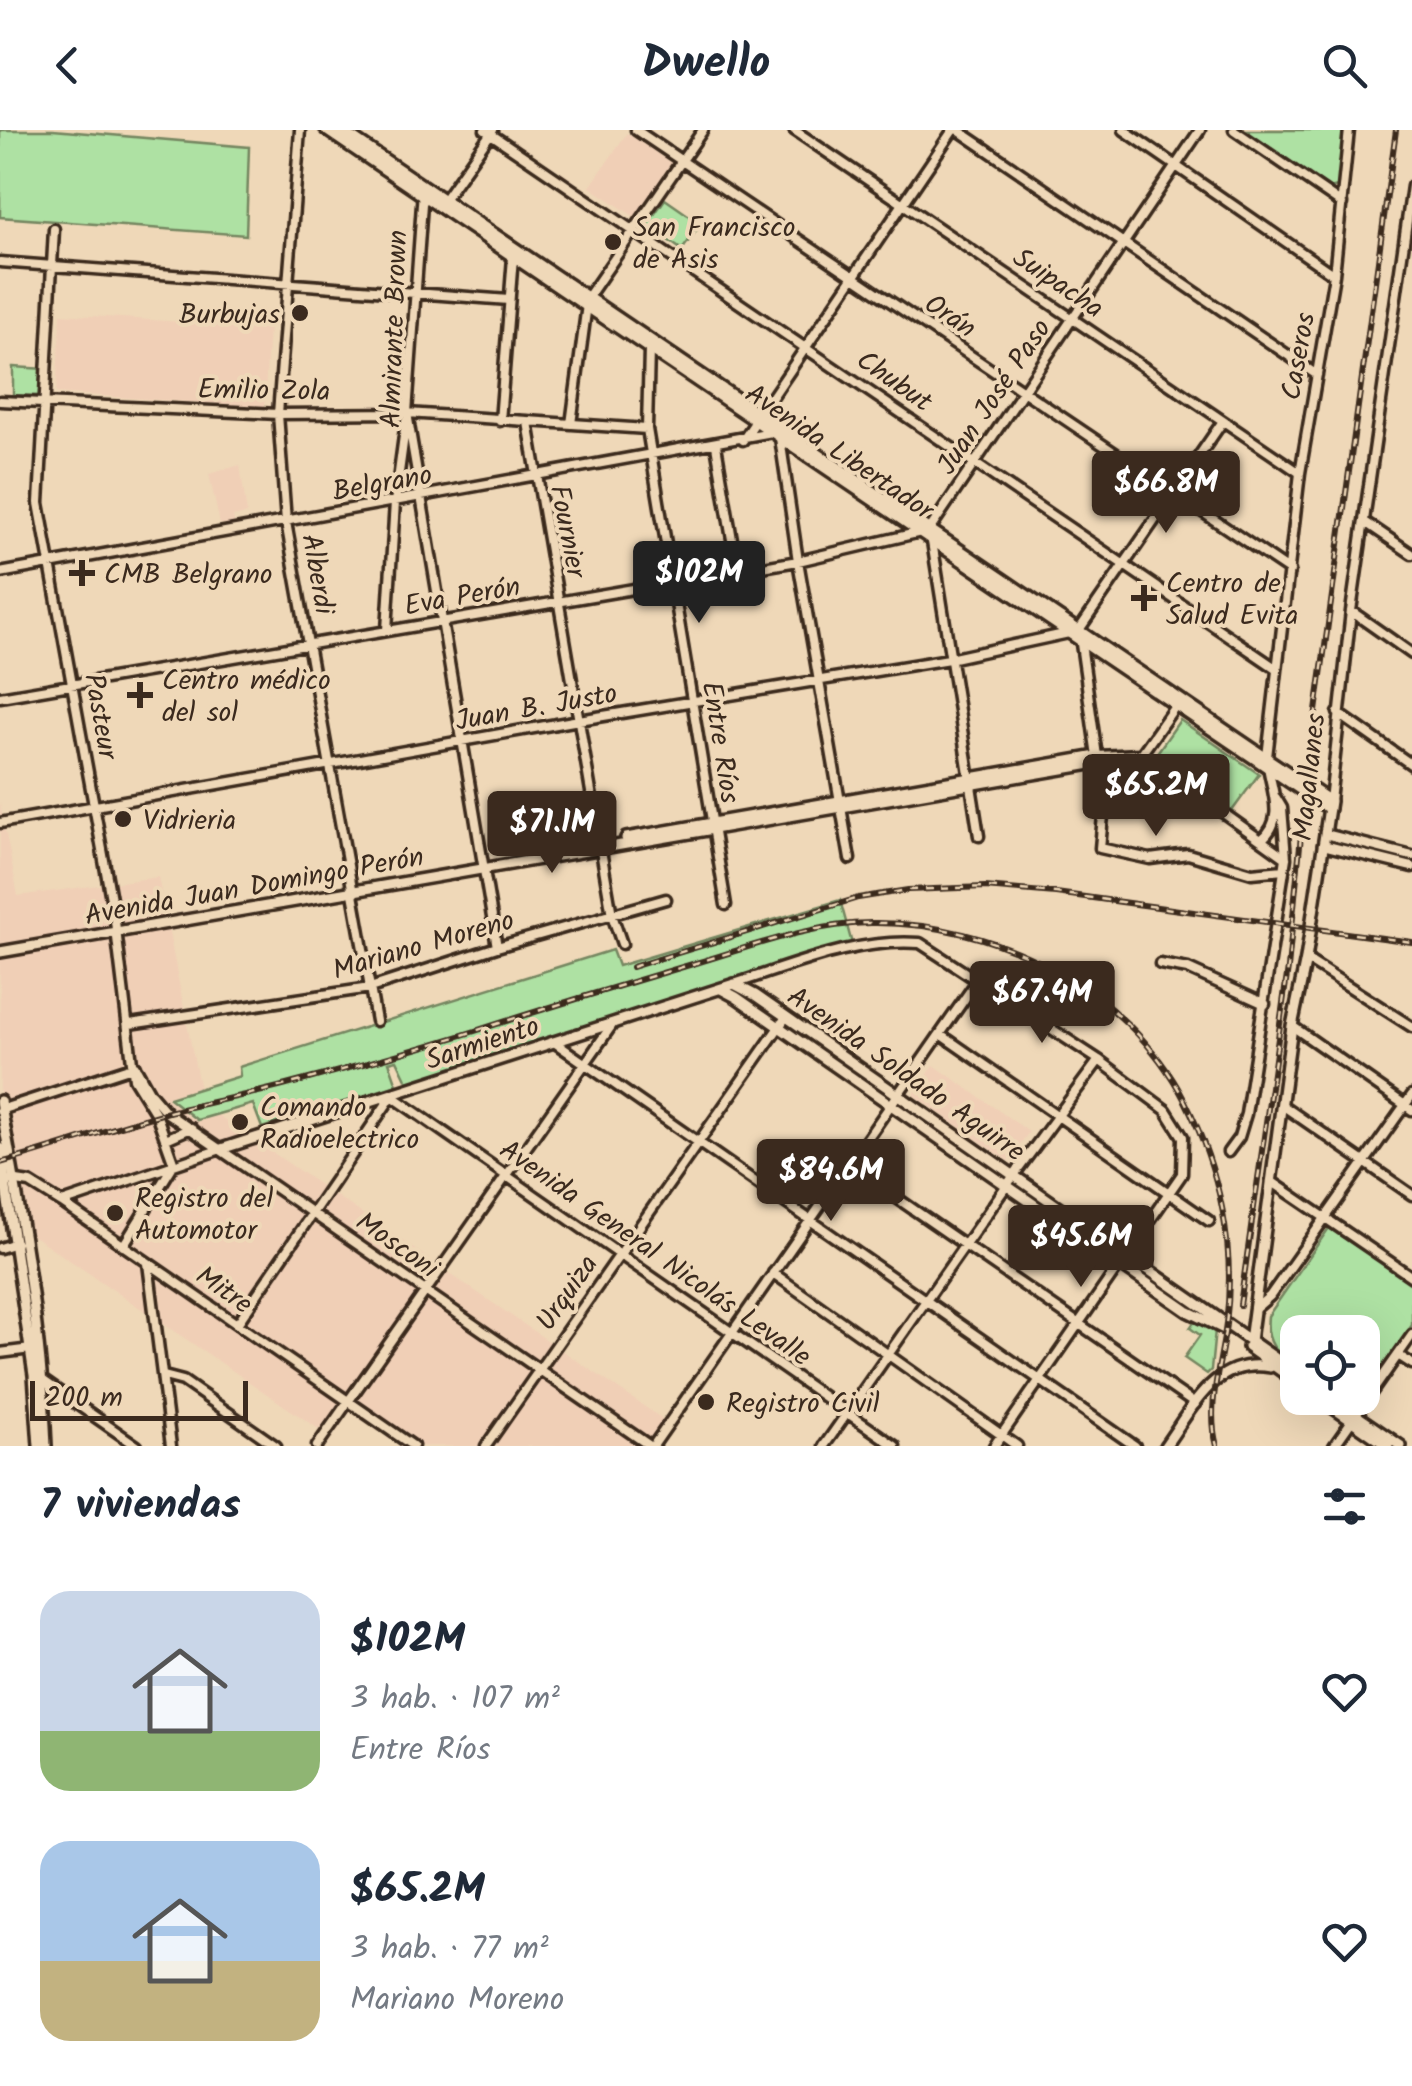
<!DOCTYPE html>
<html lang="es">
<meta charset="utf-8">
<style>
body{margin:0;font-family:Kalam,sans-serif;background:#f2f2f3;color:#1f2937;height:100vh;display:flex;flex-direction:column;font-size:38px;white-space:nowrap}
*{box-sizing:border-box;margin:0}
p{font-size:32px;color:#747a83}
.icon{flex:none;width:55px;height:55px;fill:none;stroke:currentColor;stroke-width:2;stroke-linecap:round;stroke-linejoin:round}
.map{position:relative;height:1316px;overflow:hidden}
.side{display:flex;flex-direction:column;background:#fff;flex:1}
.side>*{flex:none}
.fabs{position:absolute;left:1280px;top:1185px;display:grid;gap:20px}
.fabs a{display:grid;place-items:center;width:100px;height:100px;border-radius:20px;background:#fff;box-shadow:0 10px 40px #0002;font-size:50px}
.scale{position:absolute;left:30px;bottom:25px;width:218px;box-sizing:border-box;padding-left:10px;border:5px solid #3b2a1e;border-top:0;font-size:28px;line-height:35px;white-space:nowrap;color:#3b2a1e;-webkit-text-stroke:8px #efd8b8;paint-order:stroke}
.price{position:absolute;translate:-50% -85px;padding:0 22px;border-radius:10px;background:#3b2a1e;color:#fff;font-size:32px;line-height:65px;filter:drop-shadow(0 2px 5px #0008)}
.price::after{content:'';position:absolute;left:50%;top:60px;width:30px;height:22px;margin-left:-15px;background:inherit;clip-path:polygon(0 0,100% 0,50% 100%)}
.price.active{background:#222;color:#fff}
ul{padding:0;list-style:none}
li{display:flex;align-items:center;gap:30px;height:250px;padding:0 40px}
li span{display:grid;place-items:center;flex:none;width:280px;height:200px;border-radius:30px;color:#555}
li>.icon{margin-inline-start:auto}
span .icon{width:120px;height:120px;fill:#fffc;stroke-width:1}
li b{font-size:42px}
h2{display:flex;justify-content:space-between;align-items:center;height:120px;padding:0 40px;font-size:42px}
header{display:flex;justify-content:space-between;align-items:center;height:130px;padding:0 40px;background:#fff;font-size:45px;font-weight:800}
.map>svg:first-child{display:block}
.built{fill:#f0cfb6}
.green{fill:#aee1a3;stroke:#748660;stroke-width:2.5}
.lines{fill:none;stroke-linecap:round;stroke-linejoin:round}
.minor-casing{stroke:#3b2a1e;stroke-width:15}
.major-casing{stroke:#3b2a1e;stroke-width:16}
.minor{stroke:#efd8b8;stroke-width:8}
.major{stroke:#efd8b8;stroke-width:9}
.rail-casing{stroke:#3b2a1e;stroke-width:6}
.rail{stroke:#efd8b8;stroke-width:2.5;stroke-dasharray:8;stroke-linecap:butt}
.poi-dot{fill:#3b2a1e;stroke:#efd8b8;stroke-width:4}
.labels{text-anchor:middle;stroke-width:8;stroke-linejoin:round;paint-order:stroke}
.poi-label{font-size:28px;fill:#3b2a1e;stroke:#efd8b8;text-anchor:start}
.street-label{font-size:28px;fill:#3b2a1e;stroke:#efd8b8}
</style>
<header><svg class="icon" aria-label="back" viewBox="0 0 24 24"><path d="M15 5l-7 7 7 7"/></svg>Dwello<svg class="icon" aria-label="search" viewBox="0 0 24 24"><circle cx="10" cy="10" r="6"/><path d="M15 15l6 6"/></svg></header>
<div class="map">
<svg width="1412" height="1316" viewBox="0 0 1412 1316">
<rect width="100%" height="100%" fill="#efd8b8"/>
<filter id="ink" filterUnits="userSpaceOnUse"><feTurbulence type="fractalNoise" baseFrequency=".01" numOctaves="2"/><feDisplacementMap in="SourceGraphic" scale="20" xChannelSelector="R" yChannelSelector="G"/><feConvolveMatrix kernelMatrix="1 2 1 2 8 2 1 2 1" color-interpolation-filters="sRGB"/></filter>
<g filter="url(#ink)">
<path class="built" d="M627,3L671,33L635,87L590,57Z
M61,184L269,198L264,277L56,263Z
M240,335L247,384L233,387L235,395L220,394L209,344Z
M0,673L18,766L158,747L203,975L664,1290L647,1316H405L345,1277L326,1304L22,1098L0,1012Z
M934,935L1029,1002L1008,1031L913,965Z"/>
<path class="green" d="M0,0H53L249,17L246,105L0,87Z
M1240,0H1346L1339,57L1327,59Z
M665,69L701,94L682,120L647,95Z
M13,237L45,239L43,266L13,265Z
M1180,590L1259,644L1232,681L1154,627Z
M840,770L852,814L408,953L397,930L389,932L397,955L262,998L253,974L197,990L169,968L240,946L239,937L612,820L618,836Z
M1329,1098L1412,1153V1195L1363,1266L1362,1202H1298L1297,1237C1276,1222 1265,1214 1268,1186Z
M1194,1192L1215,1200L1211,1240L1207,1244L1184,1228L1200,1205L1190,1198Z"/>
<g class="lines">
<g class="minor-casing">
<path id="minor" d="M300,0L278,284L286,392L376,891
M485,0L1277,539
M636,0L1290,441
M794,0L1300,343
M958,0L1317,245
M1124,0L1334,145
M1234,0L1342,74
M423,60L407,283L497,817
M441,74L493,0
M54,99L39,373L115,791L134,949L157,986L174,1034L123,1116
M0,132L509,170
M649,219L647,299L726,775
M0,271L278,284L407,283L647,299
M500,291L513,127
M1223,291L1079,500L1104,675L1100,718L1150,729L1188,724L1252,743L1284,740
M528,292L612,785L622,814
M571,294L588,167L703,0
M780,308L798,431L850,729
M743,310L953,0
M716,315L737,439
M1365,392L1412,424
M0,443L772,302
M1351,481L1412,524
M387,500L395,372L406,291
M0,567L798,431L921,402
M1338,583L1412,635
M1141,624L1286,728
M1097,626L1141,624
M1330,671L1351,481L1412,56
M1103,678L1178,572
M0,693L579,590L949,529L1069,503
M1325,704L1412,726
M979,706L930,399L1200,0
M1261,710C1289,688 1268,655 1267,627L1300,343L1334,145L1349,0
M1323,715L1412,737
M1306,829L1412,897
M1160,834L1188,839L1265,874
M734,854C794,835 856,808 920,813L1099,930L1166,980L1183,1007L1182,1044L994,1316
M130,894L370,858L497,817L666,769
M1292,896L1412,980
M940,904L1209,1091
M554,912L1135,1316
M137,940L150,963L167,983L650,1316
M1282,975L1412,1065
M0,980L135,936
M166,1009L191,998
M1228,1022L1239,1007L1246,984L1286,728L1282,678L1276,668
M849,1035L1195,1274
M10,1050L30,1053L62,1073L413,1316
M1271,1051L1412,1147
M62,1073L221,1019
M0,1118L16,1113
M148,1133L171,1316
M773,1143L1017,1316
M1256,1178L1270,1166L1412,965
M237,1194L392,966L895,1316
M0,1223L31,1219
M1398,1225L1412,1234
M164,1246L183,1251L276,1316
M38,1247L137,1316
M317,1316L612,895
M486,1316L786,887
M653,1316L977,851
M824,1316L1014,1045L1099,930
M1334,1316L1412,1205"/>
</g>
<g class="major-casing">
<path id="major" d="M326,0L1329,679
M341,0L1330,671L1306,829L1292,896L1250,1211
M626,708L1097,626
M0,822L1097,633
M721,859L736,867L1187,1181L1224,1199
M0,971C21,1085 41,1200 46,1316
M0,1018L34,1245L39,1316
M221,1019L734,854L755,865L1298,1244
M1248,1217L1298,1253
M1319,1268L1388,1316
M1331,1268L1401,1316
M1165,1316C1193,1277 1215,1227 1270,1237"/>
</g>
<use href="#minor" class="minor"/>
<use href="#major" class="major"/>
<g class="rail-casing">
<path id="rail" d="M632,837L858,768L908,760L985,757L1056,763L1412,812
M0,1033C56,1018 110,998 165,983C208,972 251,965 294,953C354,937 415,920 475,901C549,877 622,855 696,833C753,816 811,794 871,793C995,791 1127,858 1185,971C1220,1040 1236,1117 1226,1194C1221,1234 1206,1276 1217,1316
M1240,1175L1288,838L1306,654L1396,0"/>
</g>
<use href="#rail" class="rail"/>
</g>
</g>
<g class="poi-dot">
<circle cx="613" cy="112" r="10"/>
<circle cx="300" cy="183" r="10"/>
<path d="M77 428h10v10h10v10h-10v10h-10v-10h-10v-10h10z"/>
<path d="M1139 453h10v10h10v10h-10v10h-10v-10h-10v-10h10z"/>
<path d="M135 550h10v10h10v10h-10v10h-10v-10h-10v-10h10z"/>
<circle cx="123" cy="689" r="10"/>
<circle cx="240" cy="992" r="10"/>
<circle cx="115" cy="1083" r="10"/>
<circle cx="706" cy="1272" r="10"/>
</g>
<g class="labels">
<g class="poi-label">
<text x="633" y="106">San Francisco<tspan x="633" dy="32">de Asis</tspan></text>
<text x="280" y="193" text-anchor="end">Burbujas</text>
<text x="104" y="453">CMB Belgrano</text>
<text x="1166" y="462">Centro de<tspan x="1166" dy="32">Salud Evita</tspan></text>
<text x="162" y="559">Centro médico<tspan x="162" dy="32">del sol</tspan></text>
<text x="143" y="699">Vidrieria</text>
<text x="260" y="986">Comando<tspan x="260" dy="32">Radioelectrico</tspan></text>
<text x="135" y="1077">Registro del<tspan x="135" dy="32">Automotor</tspan></text>
<text x="726" y="1282">Registro Civil</text>
</g>
<g class="street-label">
<text transform="translate(1059 152) rotate(34)" y="10">Suipacha</text>
<text transform="translate(951 185) rotate(34)" y="10">Orán</text>
<text transform="translate(393 199) rotate(-88)" y="10">Almirante Brown</text>
<text transform="translate(1297 226) rotate(-80)" y="10">Caseros</text>
<text transform="translate(895 250) rotate(35)" y="10">Chubut</text>
<text transform="translate(264 259) rotate(1)" y="10">Emilio Zola</text>
<text transform="translate(993 266) rotate(-56)" y="10">Juan José Paso</text>
<text transform="translate(840 321) rotate(34)" y="10">Avenida Libertador</text>
<text transform="translate(382 352) rotate(-10)" y="10">Belgrano</text>
<text transform="translate(569 401) rotate(79)" y="10">Fournier</text>
<text transform="translate(319 444) rotate(80)" y="10">Alberdi</text>
<text transform="translate(462 465) rotate(-10)" y="10">Eva Perón</text>
<text transform="translate(536 576) rotate(-10)" y="10">Juan B. Justo</text>
<text transform="translate(102 586) rotate(80)" y="10">Pasteur</text>
<text transform="translate(722 612) rotate(81)" y="10">Entre Ríos</text>
<text transform="translate(1308 647) rotate(-84)" y="10">Magallanes</text>
<text transform="translate(254 755) rotate(-10)" y="10">Avenida Juan Domingo Perón</text>
<text transform="translate(423 814) rotate(-16)" y="10">Mariano Moreno</text>
<text transform="translate(482 912) rotate(-18)" y="10">Sarmiento</text>
<text transform="translate(907 943) rotate(35)" y="10">Avenida Soldado Aguirre</text>
<text transform="translate(398 1114) rotate(35)" y="10">Mosconi</text>
<text transform="translate(656 1122) rotate(35)" y="10">Avenida General Nicolás Levalle</text>
<text transform="translate(225 1159) rotate(35)" y="10">Mitre</text>
<text transform="translate(566 1162) rotate(-55)" y="10">Urquiza</text>
</g>
</g>
</svg>
<div class="fabs">
<a><svg class="icon" aria-label="locate" viewBox="0 0 24 24"><circle cx="12" cy="12" r="6"/><path d="M12 2v4M12 18v4M2 12h4M18 12h4"/></svg></a>
</div>
<div class="scale">200 m</div>
<b class="price" style="left:1166px;top:406px">$66.8M</b>
<b class="price active" style="left:699px;top:496px">$102M</b>
<b class="price" style="left:1156px;top:709px">$65.2M</b>
<b class="price" style="left:552px;top:746px">$71.1M</b>
<b class="price" style="left:1042px;top:916px">$67.4M</b>
<b class="price" style="left:831px;top:1094px">$84.6M</b>
<b class="price" style="left:1081px;top:1160px">$45.6M</b>
</div>
<section class="side">
<h2>7 viviendas<svg class="icon" aria-label="filters" viewBox="0 0 24 24"><path d="M4 7h16M4 17h16"/><circle cx="9" cy="7" r="2"/><circle cx="15" cy="17" r="2"/></svg></h2>
<ul>
<li><span style="background:linear-gradient(#c9d6e8 70%,#8fb573 0)"><svg class="icon" aria-label="home" viewBox="0 0 24 24"><path d="M3 11l9-7 9 7M6 9v11h12V9"/></svg></span><div><b>$102M</b><p>3 hab. · 107 m²</p><p>Entre Ríos</p></div><svg class="icon" aria-label="heart" viewBox="0 0 24 24"><path d="M12 20l-8-8c-3-5 5-10 8-4 3-6 11-1 8 4z"/></svg></li>
<li><span style="background:linear-gradient(#a9c7e8 60%,#c2b280 0)"><svg class="icon" aria-label="home" viewBox="0 0 24 24"><path d="M3 11l9-7 9 7M6 9v11h12V9"/></svg></span><div><b>$65.2M</b><p>3 hab. · 77 m²</p><p>Mariano Moreno</p></div><svg class="icon" aria-label="heart" viewBox="0 0 24 24"><path d="M12 20l-8-8c-3-5 5-10 8-4 3-6 11-1 8 4z"/></svg></li>
</ul>
</section>
